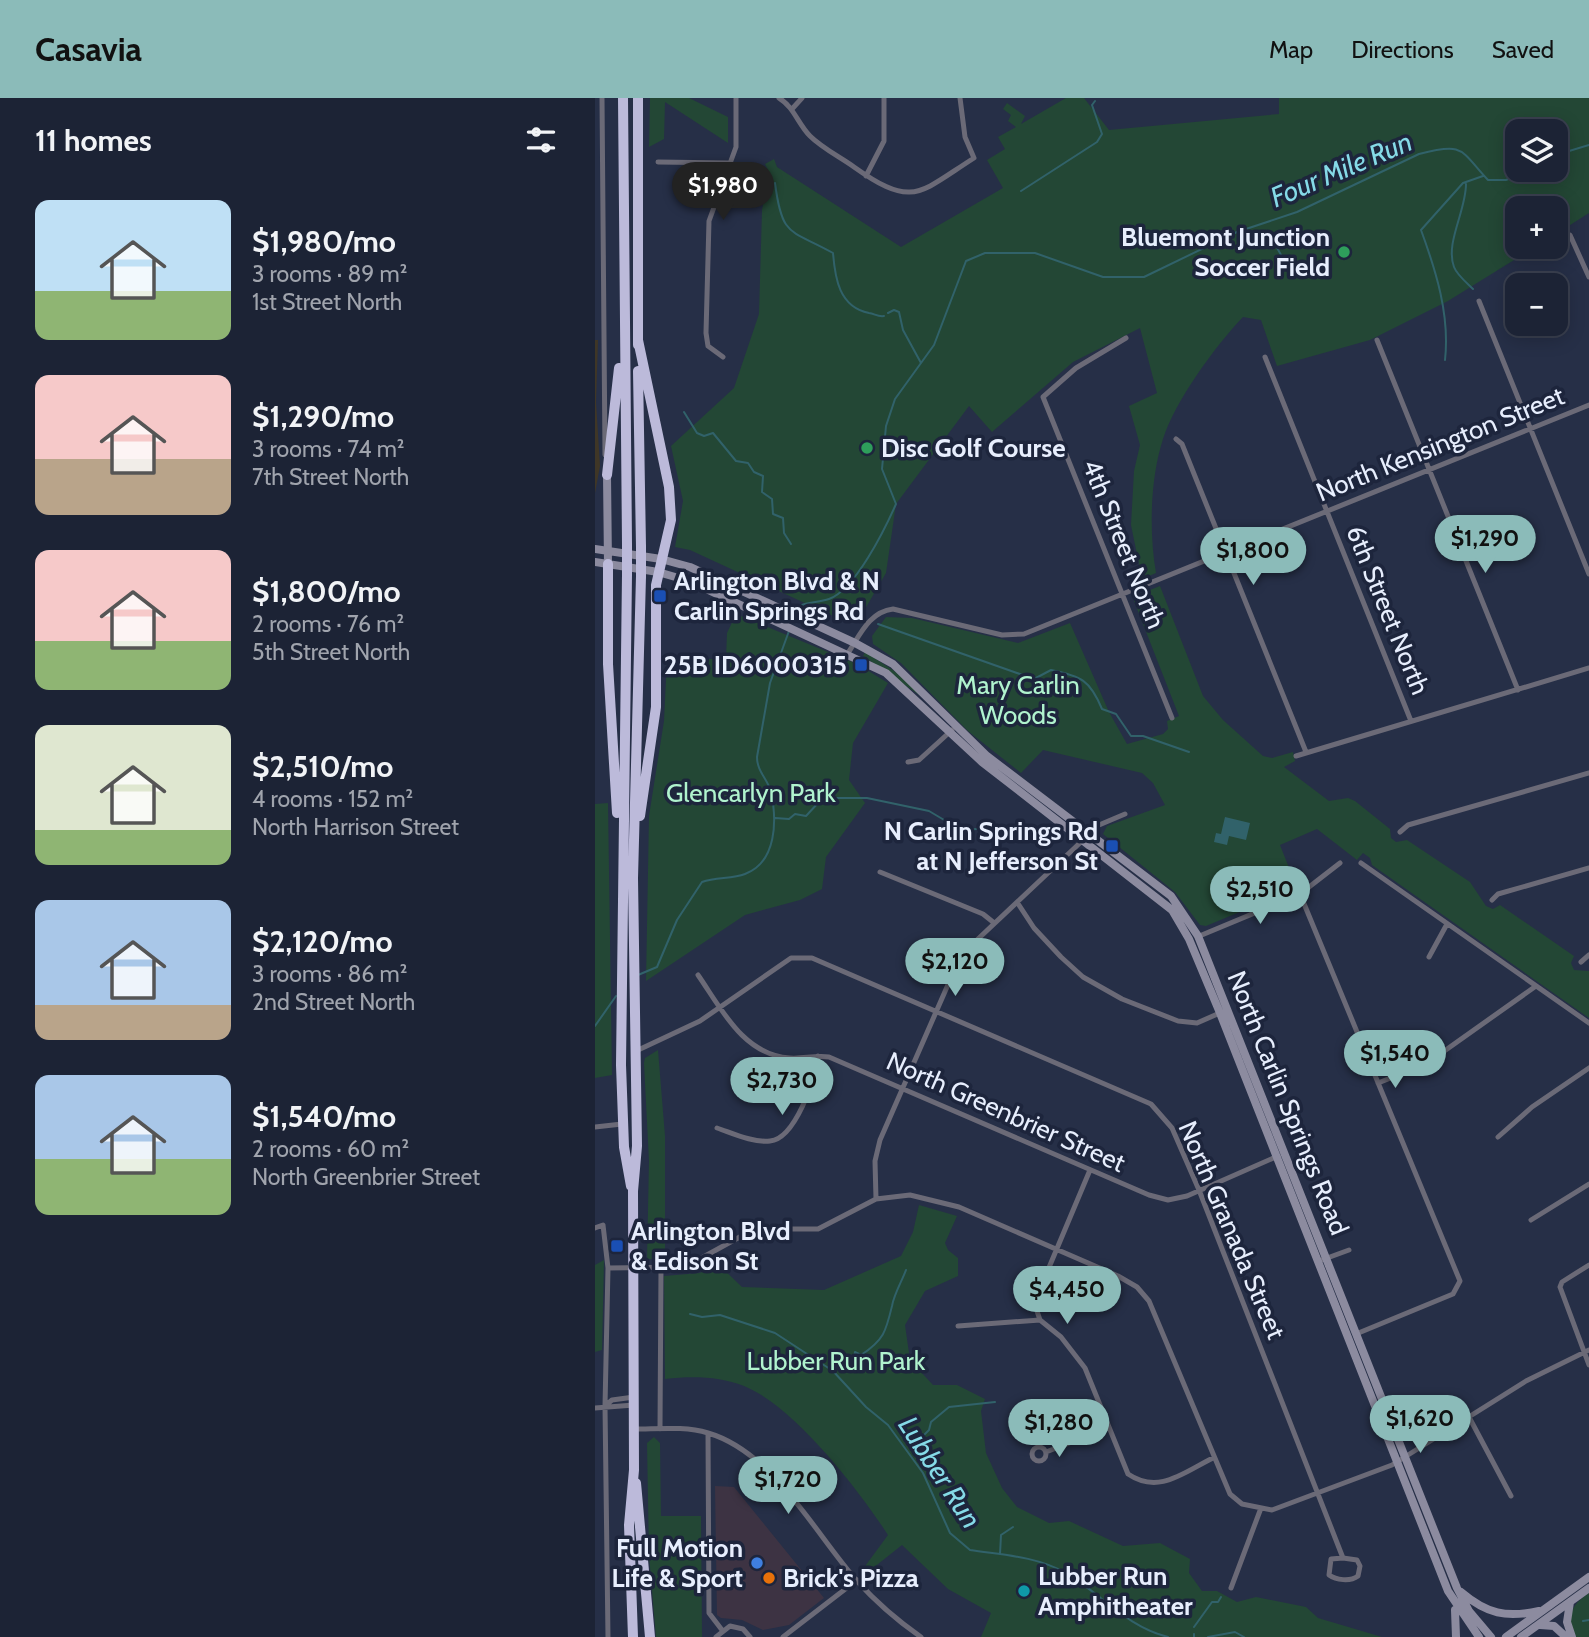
<!DOCTYPE html>
<meta charset="utf-8">
<style>
body{margin:0;font-family:Cabin,sans-serif;background:#252b3d;color:#f1f3f6;height:100vh;display:flex;flex-direction:column;font-size:26px;white-space:nowrap}
*{box-sizing:border-box;margin:0}
p{font-size:23px;color:#a0a4ad}
.icon{flex:none;width:38px;height:38px;fill:none;stroke:currentColor;stroke-width:2;stroke-linecap:round;stroke-linejoin:round}
.map{position:relative;flex:1;overflow:hidden}
.panel{display:flex;flex-direction:column;background:#1c2335;width:595px}
.panel>*{flex:none}
.fabs{position:absolute;left:910px;top:21px;display:grid;gap:14px}
.fabs a{display:grid;place-items:center;width:63px;height:63px;border-radius:14px;background:#1c2335;box-shadow:0 4px 18px #0003,0 0 0 2px #3a4050;font-size:35px}
.price{position:absolute;translate:-50% -60px;padding:0 16px;border-radius:24px;background:#8bbbb9;color:#111;font-size:23px;line-height:46px;filter:drop-shadow(0 2px 4px #0008)}
.price::after{content:'';position:absolute;left:50%;top:42px;width:21px;height:16px;margin-left:-10px;background:inherit;clip-path:polygon(0 0,100% 0,50% 100%)}
.price.selected{background:#222;color:#fff}
ul{padding:0;list-style:none}
li{display:flex;align-items:center;gap:21px;height:175px;padding:0 35px}
li span{display:grid;place-items:center;flex:none;width:196px;height:140px;border-radius:14px;color:#555}
li>.icon{margin-inline-start:auto}
span .icon{width:84px;height:84px;fill:#fffc;stroke-width:1}
li b{font-size:30px}
h2{display:flex;justify-content:space-between;align-items:center;height:84px;padding:0 35px;font-size:30px}
header{display:flex;align-items:center;gap:42px;box-sizing:border-box;height:98px;padding:0 35px;background:#8bbbb9;color:#111}
header strong{font-size:33px}
nav{display:flex;gap:38px;margin-inline-start:auto;font-size:24px}
main{display:flex;flex:1;min-height:0}
.map>svg:first-child{display:block}
.commercial{fill:#3d3343}
.education{fill:#3f3626}
.green{fill:#234735;fill-rule:evenodd}
.water{fill:#31626a}
.lines{fill:none;stroke-linecap:round;stroke-linejoin:round}
.stream{stroke:#31626a;stroke-width:2}
.street{stroke:#6b6a77;stroke-width:5}
.secondary{stroke:#8c8b9f;stroke-width:8}
.highway{stroke:#bcbada;stroke-width:10}
.highway-bridge{stroke:#bcbada;stroke-width:10}
.leisure-dot{fill:#2e9e5b;stroke:#1d253c;stroke-width:2.5}
.transit-dot{fill:#1a4fb4;stroke:#1d253c;stroke-width:2.5}
.shop-dot{fill:#3f7fe0;stroke:#1d253c;stroke-width:2.5}
.food-dot{fill:#e8710a;stroke:#1d253c;stroke-width:2.5}
.culture-dot{fill:#0f9aa8;stroke:#1d253c;stroke-width:2.5}
.labels{text-anchor:middle;stroke-width:7;stroke-linejoin:round;paint-order:stroke}
.poi-label{font-size:26px;font-weight:bold;fill:#e7eefd;stroke:#1d253c;text-anchor:start}
.street-label{font-size:26px;fill:#e7eefd;stroke:#1d253c}
.park-label{font-size:26px;fill:#b0f3ce;stroke:#1d253c}
.water-label{font-size:28px;font-style:italic;fill:#85dae7;stroke:#1d253c}
</style>
<header>
<strong>Casavia</strong>
<nav><a>Map</a><a>Directions</a><a>Saved</a></nav>
</header>
<main>
<section class="panel">
<h2>11 homes<svg class="icon" aria-label="filters" viewBox="0 0 24 24"><path d="M4 7h16M4 17h16"/><circle cx="9" cy="7" r="2"/><circle cx="15" cy="17" r="2"/></svg></h2>
<ul>
<li><span style="background:linear-gradient(#bfe0f5 65%,#8fb573 0)"><svg class="icon" aria-label="home" viewBox="0 0 24 24"><path d="M3 11l9-7 9 7M6 9v11h12V9"/></svg></span><div><b>$1,980/mo</b><p>3 rooms · 89 m²</p><p>1st Street North</p></div></li>
<li><span style="background:linear-gradient(#f6c9c9 60%,#b9a48a 0)"><svg class="icon" aria-label="home" viewBox="0 0 24 24"><path d="M3 11l9-7 9 7M6 9v11h12V9"/></svg></span><div><b>$1,290/mo</b><p>3 rooms · 74 m²</p><p>7th Street North</p></div></li>
<li><span style="background:linear-gradient(#f6c9c9 65%,#8fb573 0)"><svg class="icon" aria-label="home" viewBox="0 0 24 24"><path d="M3 11l9-7 9 7M6 9v11h12V9"/></svg></span><div><b>$1,800/mo</b><p>2 rooms · 76 m²</p><p>5th Street North</p></div></li>
<li><span style="background:linear-gradient(#dfe7d0 75%,#8fb573 0)"><svg class="icon" aria-label="home" viewBox="0 0 24 24"><path d="M3 11l9-7 9 7M6 9v11h12V9"/></svg></span><div><b>$2,510/mo</b><p>4 rooms · 152 m²</p><p>North Harrison Street</p></div></li>
<li><span style="background:linear-gradient(#a9c7e8 75%,#b9a48a 0)"><svg class="icon" aria-label="home" viewBox="0 0 24 24"><path d="M3 11l9-7 9 7M6 9v11h12V9"/></svg></span><div><b>$2,120/mo</b><p>3 rooms · 86 m²</p><p>2nd Street North</p></div></li>
<li><span style="background:linear-gradient(#a9c7e8 60%,#8fb573 0)"><svg class="icon" aria-label="home" viewBox="0 0 24 24"><path d="M3 11l9-7 9 7M6 9v11h12V9"/></svg></span><div><b>$1,540/mo</b><p>2 rooms · 60 m²</p><p>North Greenbrier Street</p></div></li>
</ul>
</section>
<div class="map">
<svg width="994" height="1539" viewBox="0 0 994 1539">
<rect width="100%" height="100%" fill="#262f47"/>
<path class="commercial" d="M120,1388L139,1389L229,1500L194,1527L168,1532L147,1522L126,1520L122,1517Z"/>
<path class="education" d="M0,242H3L1,304L5,368L0,395Z"/>
<path class="green" d="M55,0H94L133,19V45L70,4L69,41L54,49Z
M471,0H489L514,32L684,16V0H994V115L961,136V110H922V149H940L853,203L775,242L682,268L666,222L648,219C621,247 580,303 568,341C555,381 554,434 561,475L547,481L536,427L539,373L545,347L534,308L562,295L545,230L478,264L397,334L374,308L301,406L291,475L270,511L253,525L95,452L80,449L88,403L76,348L139,290L164,216L167,112L174,74L170,66L179,61L182,69L306,149L408,90L392,62L410,51L403,39L421,29L413,23L416,17L408,11L412,5L430,18L426,26ZM961,33V72H922V33Z
M565,488L608,598L628,622L668,658L677,660L698,654L700,663L689,669L734,703L753,700L760,703L795,731L796,740L801,744L812,742L875,784L891,808L898,811L905,807L979,858L976,865L979,872L994,873V920L777,767L775,760L768,755L762,762L722,731L685,747L702,790L611,828L605,827L580,794L508,736L512,728L570,707L558,685L547,675L448,652L426,675L373,633L306,565L278,546L277,538L291,519L317,520L423,545L475,525L514,614L532,646L568,636L573,631L572,623L584,618L539,503L542,497Z
M141,516L262,566L293,585L258,645L254,682L270,705L231,759L227,791L205,802L150,817L51,883L54,718L69,623L72,561H131L132,535Z
M270,554L304,576L327,599L268,558Z
M13,705L17,977L0,980V706Z
M63,952L70,1038V1162L52,1161L54,1063L49,965L50,960Z
M324,1107L362,1118L350,1145L353,1152L363,1160V1178L330,1193L310,1227L315,1262L338,1287H362L390,1301L386,1313L391,1355L407,1390L422,1409L454,1425L474,1423L528,1448L565,1445L595,1461L594,1475L607,1493H622L642,1504L661,1499L711,1509L723,1520L787,1539H386L396,1515L353,1491L307,1447L268,1478L265,1475L293,1437C264,1392 199,1308 149,1288C124,1278 96,1278 70,1281L69,1178L105,1175L121,1164L147,1189L229,1192L306,1158L318,1134Z
M9,1162L7,1252L0,1254V1167Z
M59,1339L65,1345L66,1418H106L107,1539H61L54,1457L52,1345Z
M994,1495V1539H979C972,1518 975,1508 994,1495Z"/>
<path class="water" d="M630,719L655,725L651,742L634,738L632,747L619,744L621,735L626,736Z"/>
<g class="lines">
<path class="stream" d="M961,57L994,47
M180,85C187,140 195,131 238,155C240,180 244,209 274,215C280,216 283,219 289,218
M871,86C871,113 850,145 859,169C862,177 872,185 878,191
M426,93L502,44L507,36L497,7L500,3
M642,134L668,136L678,143
M681,148L690,164
M293,215L299,212L304,214L308,232L326,265
M850,262C855,217 841,173 826,132L868,85L888,78
M89,314L102,335L109,338L118,335L141,363L153,365L159,374L168,378L167,394L177,401L178,416L188,420L189,435L196,446
M200,514L202,509C213,503 223,505 234,501C260,492 290,431 301,406L287,371L291,328L300,301L339,247L371,163L390,155H440L508,179H549L642,134L702,114L824,56C870,44 865,52 893,82H911L936,72
M283,526L439,581L456,572C486,578 495,582 507,611L521,616L536,638H548L594,654
M180,720L194,721L200,716L211,718L224,704L239,700H272L334,713L366,732L398,730
M43,877L62,869L82,822L107,784C121,779 137,781 150,776C182,764 182,722 176,694C173,681 162,674 162,659L175,585L194,533
M0,928L21,898
M95,1216L107,1219L125,1217L180,1235L238,1273L271,1309L293,1327L328,1375L355,1435L375,1452C407,1457 440,1458 469,1474C506,1495 530,1528 573,1539
M238,1273L259,1260L260,1254L266,1257C289,1242 291,1233 297,1208C299,1196 307,1183 311,1172
M325,1341L334,1332L336,1324L354,1309L400,1304
M405,1456L406,1437L418,1429
M988,1523L994,1522
M599,1529L617,1504H623L626,1499
M599,1539V1536
M613,1539L640,1534L649,1539"/>
<path class="street" d="M7,0L10,357
M184,0C199,9 203,26 215,38C227,50 245,59 259,69C318,111 324,95 379,60L370,39L365,0
M197,11L207,0
M63,64L134,65
M271,78L289,43V0
M975,137L994,179
M884,203L994,476
M531,240L481,270L448,299L577,620
M782,242L923,592
M128,259L113,248L111,235L114,123L141,49V0
M670,259L816,623
M581,341L587,346L711,654
M253,555C265,537 274,514 298,511L407,537L429,536L994,307
M701,658L994,570
M313,664L324,662L357,632
M805,734L813,727L994,675
M766,765L994,925
M285,774L388,816L398,824
M705,796L865,1183L858,1196L761,1236
M897,802L903,796L994,770
M422,804L439,830L466,859L488,879L527,901L583,923L602,925L627,914
M602,839L705,796L745,765
M834,859L852,826
M986,864L994,857
M103,877C126,910 148,957 195,960C208,961 220,957 234,959L554,1097L573,1102L592,1098L683,1058
M41,953L105,923L196,860H217L556,1006L577,1030L604,1092L748,1460L762,1462L765,1468L763,1478C755,1484 741,1482 734,1477L736,1461L748,1460
M783,985L831,966L941,888
M0,1029L27,1026
M122,1030C137,1035 158,1045 175,1043C200,1041 221,980 223,958
M903,1039L937,1009L994,970
M495,1072L442,1198V1213L445,1222L466,1239L490,1270L533,1376C564,1397 589,1374 618,1360
M281,1101L280,1063L285,1042L366,857L504,727L530,716
M936,1122L994,1086
M0,1130L8,1127L13,1170L10,1308L13,1539
M724,1163L754,1152
M994,1167L967,1184L965,1189L994,1267
M13,1170L90,1169L152,1135L170,1131H223L281,1101L315,1097L364,1109L523,1178L542,1189L554,1203L635,1396L647,1406L677,1412L797,1367L931,1283L994,1252
M363,1228L445,1222
M10,1308L17,1302L39,1299
M0,1310L39,1307
M874,1319L916,1398
M39,1331C63,1331 90,1328 113,1335C178,1354 219,1434 262,1483C281,1504 303,1523 326,1539
M65,1331L66,1170
M113,1335L114,1515L127,1532
M437 1356a7 7 0 1 1 14 0a7 7 0 1 1-14 0Z
M451,1354L513,1330
M636,1490L666,1410
M121,1539L135,1528L148,1531L155,1539
M188,1539L262,1482"/>
<path class="secondary" d="M12,377L13,466
M0,451L66,461L95,469L260,545L298,566L392,658L576,798L603,838L862,1490L874,1513L896,1539
M0,464L63,474L94,483L291,575L387,664L577,812L594,841L625,915L853,1493L884,1539
M866,1494C892,1516 911,1520 944,1513
M975,1504L972,1524L977,1539
M860,1512L861,1539
M945,1527L959,1528L971,1539
M911,1539L994,1479
M926,1539L994,1490"/>
<path class="highway" d="M28,0L32,447
M43,242L74,389L76,422L61,487V609L45,718
M43,247V0
M43,273L46,449
M12,377L24,270
M13,466V566L22,715
M32,476L26,967L29,1049L36,1088
M41,1385L55,1539
M38,1539L34,1427L39,1372L38,1093L42,1048L38,780L46,478"/>
<path class="highway-bridge" d="M46,449V478
M32,476V447"/>
</g>
<g class="leisure-dot">
<circle cx="749" cy="154" r="7"/>
<circle cx="272" cy="350" r="7"/>
</g>
<g class="transit-dot">
<rect x="58" y="491" width="14" height="14" rx="3.5"/>
<rect x="259" y="560" width="14" height="14" rx="3.5"/>
<rect x="510" y="741" width="14" height="14" rx="3.5"/>
<rect x="15" y="1141" width="14" height="14" rx="3.5"/>
</g>
<circle class="shop-dot" cx="162" cy="1465" r="7"/>
<circle class="food-dot" cx="174" cy="1480" r="7"/>
<circle class="culture-dot" cx="429" cy="1493" r="7"/>
<g class="labels">
<g class="poi-label">
<text x="735" y="148" text-anchor="end">Bluemont Junction<tspan x="735" dy="30">Soccer Field</tspan></text>
<text x="286" y="359">Disc Golf Course</text>
<text x="79" y="492">Arlington Blvd &amp; N<tspan x="79" dy="30">Carlin Springs Rd</tspan></text>
<text x="252" y="576" text-anchor="end">25B ID6000315</text>
<text x="503" y="742" text-anchor="end">N Carlin Springs Rd<tspan x="503" dy="30">at N Jefferson St</tspan></text>
<text x="36" y="1142">Arlington Blvd<tspan x="36" dy="30">&amp; Edison St</tspan></text>
<text x="148" y="1459" text-anchor="end">Full Motion<tspan x="148" dy="30">Life &amp; Sport</tspan></text>
<text x="443" y="1487">Lubber Run<tspan x="443" dy="30">Amphitheater</tspan></text>
<text x="188" y="1489">Brick's Pizza</text>
</g>
<g class="street-label">
<text transform="translate(845 346) rotate(-22)" y="9">North Kensington Street</text>
<text transform="translate(529 446) rotate(68)" y="9">4th Street North</text>
<text transform="translate(793 512) rotate(68)" y="9">6th Street North</text>
<text transform="translate(693 1005) rotate(68)" y="9">North Carlin Springs Road</text>
<text transform="translate(411 1014) rotate(24)" y="9">North Greenbrier Street</text>
<text transform="translate(637 1132) rotate(67)" y="9">North Granada Street</text>
</g>
<g class="park-label">
<text x="423" y="596">Mary Carlin<tspan x="423" dy="30">Woods</tspan></text>
<text x="156" y="704">Glencarlyn Park</text>
<text x="241" y="1272">Lubber Run Park</text>
</g>
<g class="water-label">
<text transform="translate(746 71) rotate(-23)" y="10">Four Mile Run</text>
<text transform="translate(345 1374) rotate(57)" y="10">Lubber Run</text>
</g>
</g>
</svg>
<div class="fabs">
<a><svg class="icon" aria-label="layers" viewBox="0 0 24 24"><path d="M12 4l9 5-9 5-9-5zM3 14l9 5 9-5"/></svg></a>
<a>+</a>
<a>−</a>
</div>
<b class="price selected" style="left:128px;top:124px">$1,980</b>
<b class="price" style="left:890px;top:477px">$1,290</b>
<b class="price" style="left:658px;top:489px">$1,800</b>
<b class="price" style="left:665px;top:828px">$2,510</b>
<b class="price" style="left:360px;top:900px">$2,120</b>
<b class="price" style="left:800px;top:992px">$1,540</b>
<b class="price" style="left:187px;top:1019px">$2,730</b>
<b class="price" style="left:472px;top:1228px">$4,450</b>
<b class="price" style="left:825px;top:1357px">$1,620</b>
<b class="price" style="left:464px;top:1361px">$1,280</b>
<b class="price" style="left:193px;top:1418px">$1,720</b>
</div>
</main>
